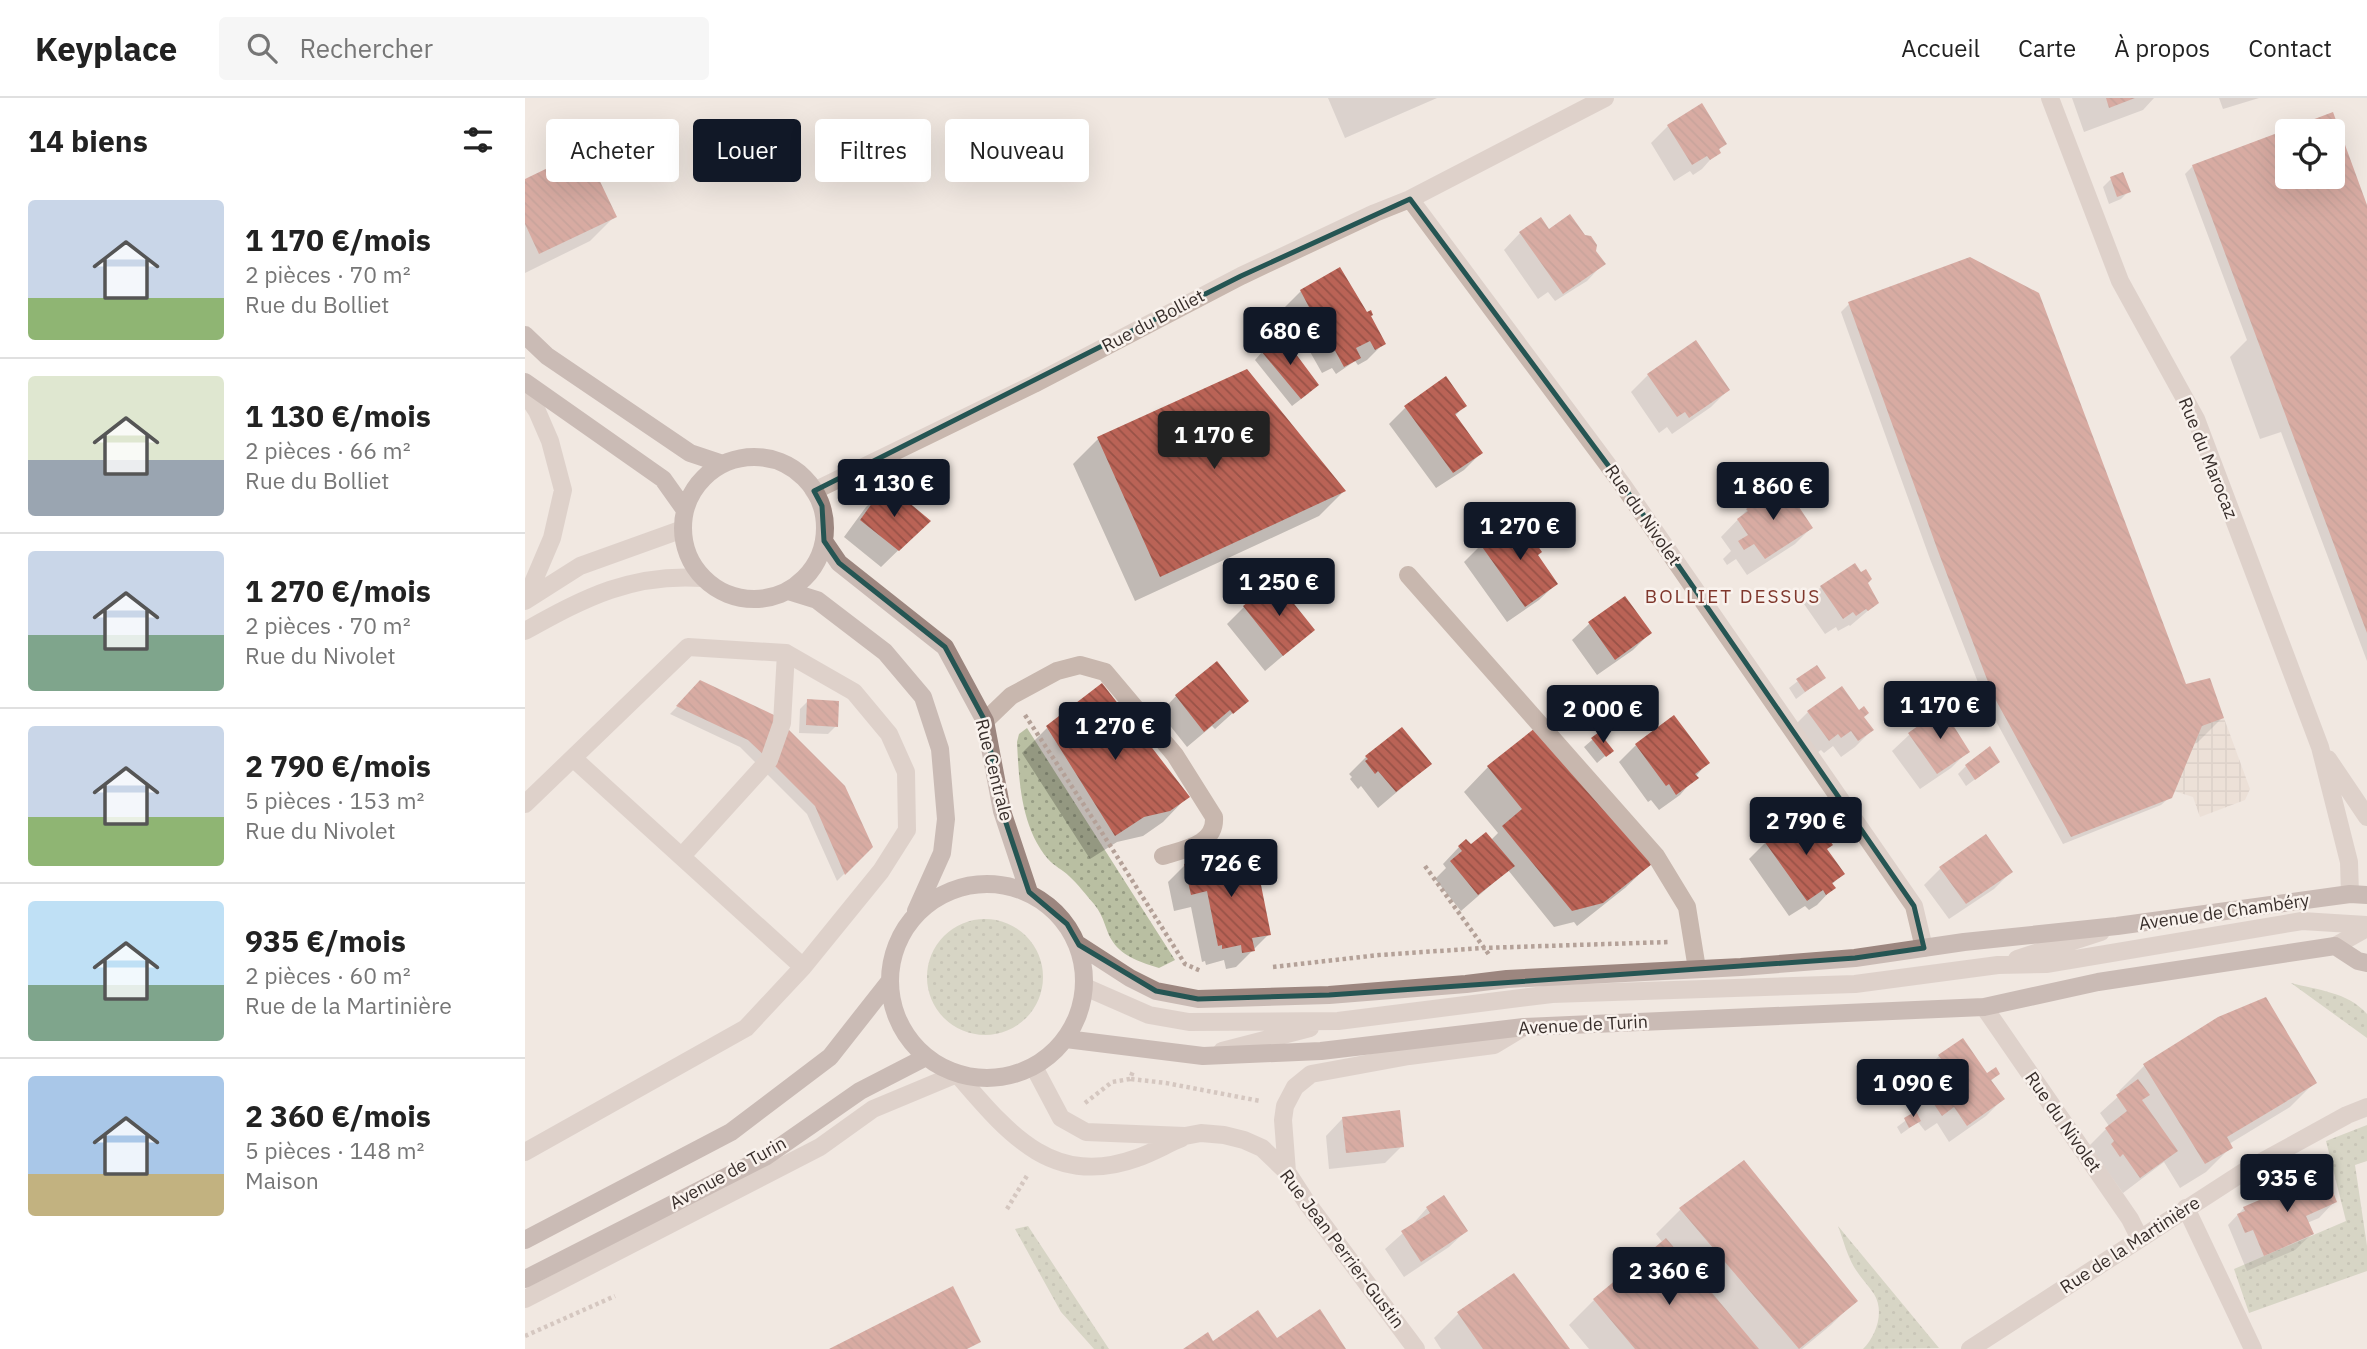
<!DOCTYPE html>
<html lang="fr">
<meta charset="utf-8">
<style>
body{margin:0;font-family:"IBM Plex Sans",sans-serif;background:#f6f6f6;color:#222;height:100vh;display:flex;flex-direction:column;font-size:26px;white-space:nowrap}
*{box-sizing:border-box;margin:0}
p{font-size:23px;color:#767676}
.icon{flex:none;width:38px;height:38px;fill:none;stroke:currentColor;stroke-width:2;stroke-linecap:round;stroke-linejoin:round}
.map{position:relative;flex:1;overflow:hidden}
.panel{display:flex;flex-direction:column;background:#fff;width:525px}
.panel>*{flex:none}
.guide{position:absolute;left:21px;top:21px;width:665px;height:63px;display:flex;gap:14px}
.controls{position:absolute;left:1750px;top:21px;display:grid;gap:14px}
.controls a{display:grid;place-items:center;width:70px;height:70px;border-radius:7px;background:#fff;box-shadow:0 7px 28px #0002;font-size:35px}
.price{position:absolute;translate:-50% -60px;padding:0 16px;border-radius:7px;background:#111827;color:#fff;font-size:23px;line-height:46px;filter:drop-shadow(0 2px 4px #0008)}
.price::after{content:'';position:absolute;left:50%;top:42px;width:21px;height:16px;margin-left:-10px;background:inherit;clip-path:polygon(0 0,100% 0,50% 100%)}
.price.active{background:#222;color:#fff}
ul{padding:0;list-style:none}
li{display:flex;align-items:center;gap:21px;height:175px;padding:0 28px}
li+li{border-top:2px solid #e0e0e0}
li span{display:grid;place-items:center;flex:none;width:196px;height:140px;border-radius:7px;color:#555}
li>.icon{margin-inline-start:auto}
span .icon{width:84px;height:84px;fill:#fffc;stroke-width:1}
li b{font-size:30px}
h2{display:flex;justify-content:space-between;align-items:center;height:84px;padding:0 28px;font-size:30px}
.pill{padding:0 24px;border-radius:7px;background:#fff;box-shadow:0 7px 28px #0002;font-size:24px;line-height:63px}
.pill.active{background:#111827;color:#fff}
header{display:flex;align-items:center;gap:42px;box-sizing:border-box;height:98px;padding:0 35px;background:#fff;border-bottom:2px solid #e0e0e0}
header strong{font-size:33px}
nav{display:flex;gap:38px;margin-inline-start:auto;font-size:24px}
.search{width:490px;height:63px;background:#f6f6f6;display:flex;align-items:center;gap:18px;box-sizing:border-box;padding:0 24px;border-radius:7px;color:#767676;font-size:26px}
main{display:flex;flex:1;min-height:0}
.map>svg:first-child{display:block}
.grass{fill:url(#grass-dots)}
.plaza{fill:url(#plaza-grid)}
.shadow{fill:#0003}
.building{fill:url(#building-back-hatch);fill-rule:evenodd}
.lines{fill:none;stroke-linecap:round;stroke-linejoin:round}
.path{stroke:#b4a198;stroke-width:4.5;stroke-dasharray:3.5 3.5;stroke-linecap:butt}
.service{stroke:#c8b7ae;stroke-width:18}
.minor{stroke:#c8b7ae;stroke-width:18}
.tertiary{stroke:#c8b7ae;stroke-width:18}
.secondary{stroke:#9c867f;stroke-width:18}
.marked{fill:none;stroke:#255553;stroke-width:5;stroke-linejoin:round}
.labels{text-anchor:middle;stroke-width:5;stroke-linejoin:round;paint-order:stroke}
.street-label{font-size:18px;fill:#382e2b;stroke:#f9f2ed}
.neighbourhood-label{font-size:19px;letter-spacing:2px;fill:#7f372c;stroke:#f9f2ed}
</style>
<header>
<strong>Keyplace</strong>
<div class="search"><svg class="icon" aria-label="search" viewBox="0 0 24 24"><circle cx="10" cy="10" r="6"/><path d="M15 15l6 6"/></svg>Rechercher</div>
<nav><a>Accueil</a><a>Carte</a><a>À propos</a><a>Contact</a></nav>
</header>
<main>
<section class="panel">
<h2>14 biens<svg class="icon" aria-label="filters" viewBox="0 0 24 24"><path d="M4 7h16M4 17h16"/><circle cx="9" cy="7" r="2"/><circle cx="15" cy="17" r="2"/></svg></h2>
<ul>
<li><span style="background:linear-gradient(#c9d6e8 70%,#8fb573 0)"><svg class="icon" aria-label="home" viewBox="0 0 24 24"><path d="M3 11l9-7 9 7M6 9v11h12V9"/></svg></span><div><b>1 170 €/mois</b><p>2 pièces · 70 m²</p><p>Rue du Bolliet</p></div></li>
<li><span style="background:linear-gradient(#dfe7d0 60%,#9aa5b1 0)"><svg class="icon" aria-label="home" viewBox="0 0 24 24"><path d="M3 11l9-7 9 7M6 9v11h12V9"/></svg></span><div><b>1 130 €/mois</b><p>2 pièces · 66 m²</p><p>Rue du Bolliet</p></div></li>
<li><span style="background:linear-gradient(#c9d6e8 60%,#7fa58c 0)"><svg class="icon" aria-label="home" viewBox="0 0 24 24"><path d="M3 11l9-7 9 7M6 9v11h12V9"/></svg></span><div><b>1 270 €/mois</b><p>2 pièces · 70 m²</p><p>Rue du Nivolet</p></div></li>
<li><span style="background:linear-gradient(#c9d6e8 65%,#8fb573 0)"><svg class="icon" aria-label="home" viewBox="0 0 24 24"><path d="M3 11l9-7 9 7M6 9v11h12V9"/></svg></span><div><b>2 790 €/mois</b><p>5 pièces · 153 m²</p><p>Rue du Nivolet</p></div></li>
<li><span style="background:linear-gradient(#bfe0f5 60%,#7fa58c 0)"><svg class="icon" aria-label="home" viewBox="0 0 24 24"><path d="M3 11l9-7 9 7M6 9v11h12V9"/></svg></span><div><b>935 €/mois</b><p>2 pièces · 60 m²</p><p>Rue de la Martinière</p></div></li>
<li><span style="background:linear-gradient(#a9c7e8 70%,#c2b280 0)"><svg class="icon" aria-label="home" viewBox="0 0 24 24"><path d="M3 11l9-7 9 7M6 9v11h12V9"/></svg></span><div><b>2 360 €/mois</b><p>5 pièces · 148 m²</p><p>Maison</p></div></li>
</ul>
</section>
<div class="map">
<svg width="1842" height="1251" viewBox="0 0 1842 1251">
<defs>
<pattern id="grass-dots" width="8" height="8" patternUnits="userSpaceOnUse" patternTransform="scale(1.75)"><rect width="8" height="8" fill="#b9bfa2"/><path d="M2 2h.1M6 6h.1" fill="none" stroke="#979c84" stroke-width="1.8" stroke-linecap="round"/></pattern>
<pattern id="plaza-grid" width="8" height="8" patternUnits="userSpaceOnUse" patternTransform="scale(1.75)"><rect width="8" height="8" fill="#e7d7ca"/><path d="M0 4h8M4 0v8" fill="none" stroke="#c7b9ae"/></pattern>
<pattern id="building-back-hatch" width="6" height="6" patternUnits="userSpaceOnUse" patternTransform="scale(1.75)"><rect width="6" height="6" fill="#ba6356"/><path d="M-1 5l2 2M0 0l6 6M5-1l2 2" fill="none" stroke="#985247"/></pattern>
</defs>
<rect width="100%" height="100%" fill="#f1e8e1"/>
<path class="grass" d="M502,630L650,862L634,870C618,865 598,859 588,844C580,833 580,819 569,806C561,797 553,786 544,778C538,772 529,768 523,761C496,729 494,684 492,644L494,636Z
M402 879a58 58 0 1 1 116 0a58 58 0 1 1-116 0Z
M1766,885C1792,892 1823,894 1842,916V940Z
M1842,1027V1063L1830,1067L1842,1148V1173L1724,1215L1709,1171L1821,1123L1801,1043Z
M503,1128L584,1251H569L536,1214L490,1131Z
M1313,1128L1414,1250L1338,1251C1351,1238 1360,1214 1349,1196C1343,1187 1335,1179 1329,1169C1322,1157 1318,1141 1313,1128Z"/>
<path class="plaza" d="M1699,620L1725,691L1720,702L1675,719L1668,699L1649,693L1677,628Z"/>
<path class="shadow" d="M803,0H912L820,40Z
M1547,0H1629L1618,12L1559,34Z
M1694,0H1734L1698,11Z
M1807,17L1842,112V563L1756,334L1735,341L1705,259L1722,242L1660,76L1668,68L1762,33V79H1808V33H1762Z
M1143,28L1200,45L1177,71L1168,77L1165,73L1149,83L1126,45Z
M1586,81L1604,93L1596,101L1584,106L1578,89Z
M0,83L90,118L65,143L0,175Z
M1024,133L1069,153L1078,166L1062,183L1030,203L1023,194L1013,201L979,152L995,135Z
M776,193L844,218L859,245L842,262L833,267L830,263L811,276L807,270L797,275L784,252L777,255L764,229L767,225L759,210Z
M1324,206L1660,590L1697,620L1672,645L1667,646L1645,699L1636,707L1538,746L1461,605L1405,461L1316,214Z
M1170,244L1203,292L1186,309L1147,336L1142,329L1134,335L1106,294L1123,277Z
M737,254L784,295L767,308L730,262Z
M940,307L930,318L956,355L939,372L911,390L864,326L880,310Z
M573,341L819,393L794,418L610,503L548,366Z
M1257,388L1286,430L1270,446L1222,477L1211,461L1202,467L1198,461L1206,453L1196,439L1222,412Z
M358,393L387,439L356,469L319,439L341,409Z
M956,447L1011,457L1031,486L1014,502L982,524L939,464Z
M1330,467L1352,505L1325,528L1324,527L1313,533L1311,529L1300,536L1279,506L1296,489Z
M1100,500L1125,535L1108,552L1072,577L1047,542L1064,526Z
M719,509L788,532L740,573L702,526Z
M1291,569L1299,580L1271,601L1264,590Z
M176,584L346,749L312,783L282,716L215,649L145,616Z
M651,598L721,603L690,631L687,628L662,649L635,615Z
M283,603L311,628L303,636L274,635L275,611Z
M1283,614L1347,632L1330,649L1316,659L1308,648L1299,655L1296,652L1286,659L1266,631Z
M1417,614L1443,653L1426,670L1395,691L1367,653L1384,637Z
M522,630L662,699L638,724L618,738L592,744L565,761L497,655Z
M876,631L905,666L853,710L836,688L833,691L825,681L827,679L824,676L841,659Z
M1074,636L1087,652L1072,665L1059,649Z
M1111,647L1182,665L1155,697L1134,712L1126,702L1123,704L1094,664Z
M1473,664L1441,688L1433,676L1441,668Z
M963,669L1125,766L1100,790L1052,828L1049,824L1029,829L983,772L936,813L910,781L921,770L918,766L934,749H945L966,742L973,735L939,694Z
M1240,745L1301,752L1318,776L1306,787L1308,790L1292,807L1284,812L1280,808L1264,818L1224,761Z
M660,767L744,836L711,869L701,871L699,862L681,867L680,863L677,864L666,809L649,813L643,784Z
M1416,770L1486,774L1469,791L1424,821L1399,787Z
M1693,920L1790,984L1765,1009L1704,1046L1706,1049L1681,1074L1655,1090L1639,1064L1598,1095L1564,1048L1584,1028L1575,1015L1596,996L1594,993L1619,968Z
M1414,958L1461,977L1473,976L1465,984L1478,1001L1461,1018L1424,1044L1412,1025L1400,1033L1393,1024L1376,1036L1372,1029L1388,1017L1384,1011L1414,985L1408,978L1412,975L1406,966Z
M817,1021L877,1048L860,1065L804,1071L801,1038Z
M1810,1103L1794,1120L1782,1125L1787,1136L1770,1152L1722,1173L1703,1127L1719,1110Z
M902,1110L941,1133L924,1149L879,1179L860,1151L886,1128Z
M1156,1111L1331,1202L1306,1227L1277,1251H1064L1044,1227L1069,1202L1138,1145L1131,1136Z
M934,1215L1043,1251H916L909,1240Z"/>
<path class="building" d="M1581,0H1610L1584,10Z
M1177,5L1202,46L1194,51L1196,55L1185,62L1182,58L1167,67L1142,27Z
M1808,14L1842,107V535L1667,67ZM1762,33H1808V79H1762Z
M60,52L92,119L14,156L0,126V81Z
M1598,74L1606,94L1592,99L1585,79Z
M1045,116L1060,137L1066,138L1072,147L1071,153L1081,166L1038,196L994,134L1016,119L1024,131Z
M1445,159L1514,195L1661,586L1685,580L1699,620L1677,628L1647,700L1546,739L1468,597L1413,453L1323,204Z
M815,169L842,214L846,212L848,217L846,218L861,246L850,252L845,243L831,250L836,260L819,269L801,236L794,240L780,210L784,209L775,192Z
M756,236L794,287L776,301L736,253Z
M1171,242L1205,292L1164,320L1160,314L1152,319L1122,276Z
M722,271L821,393L635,479L572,339Z
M921,278L942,308L930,316L958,355L928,375L879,308Z
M1258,385L1288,430L1240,461L1229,446L1219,452L1213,443L1223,437L1212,421L1223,413L1221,411Z
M364,388L406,423L374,453L335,422L358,390L360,393Z
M993,419L1017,454L1013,457L1033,486L1000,509L955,446Z
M1330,465L1336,474L1341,471L1347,481L1343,485L1354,505L1343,513L1341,511L1331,518L1328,514L1318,521L1295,488Z
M750,482L790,532L758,558L718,508Z
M1100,498L1127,535L1090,562L1063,524Z
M692,563L724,603L708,616L705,612L679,634L650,597Z
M1292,567L1301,580L1280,594L1271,581Z
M175,582L249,617L320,688L348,749L320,777L290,708L244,662L223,642L151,608Z
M577,585L665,699L645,713L619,719L590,738L521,628Z
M1317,588L1334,612L1339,608L1344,615L1339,619L1349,632L1333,643L1326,633L1316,640L1313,636L1304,643L1282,613Z
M282,601L314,603L313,629L281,627Z
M1423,610L1433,624L1428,627L1445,654L1412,676L1383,635L1417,611L1418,613Z
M1149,617L1185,665L1170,676L1174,680L1151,697L1144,686L1141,688L1110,646Z
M877,629L907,666L871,694L853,673L850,676L840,663L843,661L840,658Z
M1010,630L1127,766L1078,805L1047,813L977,728L997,711L962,668Z
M1074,634L1089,653L1081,659L1066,640Z
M1465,648L1475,664L1450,682L1440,667Z
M1278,715L1293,737L1298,734L1308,747L1302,751L1320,776L1307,785L1311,790L1301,797L1298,792L1282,803L1239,743Z
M961,734L990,768L953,797L925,763L937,753L933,748L941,741L946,746Z
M1461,736L1488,774L1441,806L1414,769Z
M718,753L722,768L727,767L730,784L735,782L746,837L727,840L730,853L717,855L716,847L697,851V847L693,848L682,793L666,797L659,766Z
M1741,899L1792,985L1702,1039L1708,1050L1680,1066L1618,966L1693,919Z
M1438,940L1462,975L1471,969L1475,976L1466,982L1480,1001L1442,1028L1429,1009L1417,1018L1400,993L1422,978L1415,969L1420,966L1413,957Z
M1613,981L1625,997L1617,1002L1653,1053L1615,1080L1598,1056L1595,1059L1586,1046L1589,1043L1580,1030L1602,1013L1591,997Z
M875,1012L879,1049L821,1055L817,1019Z
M1391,1013L1396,1023L1384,1030L1379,1020Z
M1219,1062L1333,1203L1274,1251L1154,1110Z
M1800,1074L1812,1104L1781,1118L1789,1136L1739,1158L1728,1132L1720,1135L1712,1116L1720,1113L1718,1109Z
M919,1097L943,1133L896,1164L876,1133L905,1115L901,1109Z
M1141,1140L1234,1251H1110L1068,1201Z
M989,1175L1045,1251H958L932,1214Z
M428,1188L456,1244L442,1251H304Z
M795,1211L821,1251H658L683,1234L688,1243L733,1212L752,1240Z"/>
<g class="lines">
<path class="path" d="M500,617L574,730L660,866L676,873
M900,768L965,858
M748,869L854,857L958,850L1144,844
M606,981L641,985L735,1003
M560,1005L587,984L605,981L608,973
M482,1111L503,1076
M0,1238L90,1198"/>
<path class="service" d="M0,295L12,313L25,343L38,392L27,440L1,501
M883,477L1131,758L1162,809L1172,871
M0,503L55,468L158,431
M0,533C61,499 107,475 178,480
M460,623L486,598L532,573L555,567L580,574L650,657L689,719C691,747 659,751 638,758
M48,660L278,869
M0,706L163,549L261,555L329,594L364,636L381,674L382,732L356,773L278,869L221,930L0,1054
M157,758L244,662L257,625L261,555
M1492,861L1576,834
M560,889L624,917L664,924L813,923L1027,896L1330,886L1473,867L1521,866L1777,823L1842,827
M697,953L785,930
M1661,1110L1728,1251
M0,1201L295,1049L348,1011L432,976"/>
<path class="minor" d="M1525,0L1595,183L1671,321L1795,649L1824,764L1825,796
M885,101L1097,386L1389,808L1399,850
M289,393L509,286L716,178L850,115L885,101L1080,0
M1803,661L1842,719
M1810,848L1842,830
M1459,909L1605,1121L1614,1139
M1445,1251L1720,1073L1822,1017L1842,1009"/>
<path class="tertiary" d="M509,969L536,1020L561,1034L660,1038L676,1035L699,1037L719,1042L737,1050L762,1074L782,1105L891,1251
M432,976C482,1034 527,1091 612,1060C627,1055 642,1046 657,1040
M762,1074L758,1022L760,1008L770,989L786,976L884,958L969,947L999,929"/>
<path class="secondary" d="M0,237L22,258L165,355L198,366
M0,284L138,381L160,412
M158 430a71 71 0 1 1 142 0a71 71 0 1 1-142 0Z
M299,443L314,465L420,549L460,623L477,713L504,794
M263,493L292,502L360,554L398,599L415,651L421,721L417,755L391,813
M365 883a97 97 0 1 1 194 0a97 97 0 1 1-194 0Z
M554,847L605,880L631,893L673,901L804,897L941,886L982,881L1216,869L1330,860L1439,844L1592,828L1825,796L1842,797
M541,941L678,958L796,953L999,929L1459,909L1573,884L1810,848L1833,863L1842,865
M0,1142L206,1034L305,959L364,884
M0,1181L240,1059L335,993L401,959"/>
</g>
<path d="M0 0H1842V1251H0ZM885,101L1097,386L1389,808L1399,850L1330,860L804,897L673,901L631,893L554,847L542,826L504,794L477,713L460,623L420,549L314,465L299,443L297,408L289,393L716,178Z" fill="#f1e8e1" fill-opacity=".55" fill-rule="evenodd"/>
<path class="marked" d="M885,101L1097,386L1389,808L1399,850L1330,860L804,897L673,901L631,893L554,847L542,826L504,794L477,713L460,623L420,549L314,465L299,443L297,408L289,393L716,178Z"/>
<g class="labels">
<g class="street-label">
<text transform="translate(628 223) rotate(-28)" y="6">Rue du Bolliet</text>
<text transform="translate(1683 360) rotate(68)" y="6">Rue du Marocaz</text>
<text transform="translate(1118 417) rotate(55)" y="6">Rue du Nivolet</text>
<text transform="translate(469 672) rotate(76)" y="6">Rue Centrale</text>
<text transform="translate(1699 814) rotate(-8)" y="6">Avenue de Chambéry</text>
<text transform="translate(1058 927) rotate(-3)" y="6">Avenue de Turin</text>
<text transform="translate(1538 1024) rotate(55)" y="6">Rue du Nivolet</text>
<text transform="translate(203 1075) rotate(-29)" y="6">Avenue de Turin</text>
<text transform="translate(1605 1147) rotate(-33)" y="6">Rue de la Martinière</text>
<text transform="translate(817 1151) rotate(53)" y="6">Rue Jean Perrier-Gustin</text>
</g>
<g class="neighbourhood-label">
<text x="1208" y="505">BOLLIET DESSUS</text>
</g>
</g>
</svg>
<div class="controls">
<a><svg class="icon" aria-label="locate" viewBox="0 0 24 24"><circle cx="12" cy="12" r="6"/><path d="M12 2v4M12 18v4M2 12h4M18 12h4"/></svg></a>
</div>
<b class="price" style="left:765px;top:269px">680 €</b>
<b class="price active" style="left:689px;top:373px">1 170 €</b>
<b class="price" style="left:369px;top:421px">1 130 €</b>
<b class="price" style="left:1248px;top:424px">1 860 €</b>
<b class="price" style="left:995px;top:464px">1 270 €</b>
<b class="price" style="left:754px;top:520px">1 250 €</b>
<b class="price" style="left:1415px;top:643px">1 170 €</b>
<b class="price" style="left:1078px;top:647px">2 000 €</b>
<b class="price" style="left:590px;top:664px">1 270 €</b>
<b class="price" style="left:1281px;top:759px">2 790 €</b>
<b class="price" style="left:706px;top:801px">726 €</b>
<b class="price" style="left:1388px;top:1021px">1 090 €</b>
<b class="price" style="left:1762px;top:1116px">935 €</b>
<b class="price" style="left:1144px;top:1209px">2 360 €</b>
<div class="guide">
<a class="pill">Acheter</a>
<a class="pill active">Louer</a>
<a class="pill">Filtres</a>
<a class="pill">Nouveau</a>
</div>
</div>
</main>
